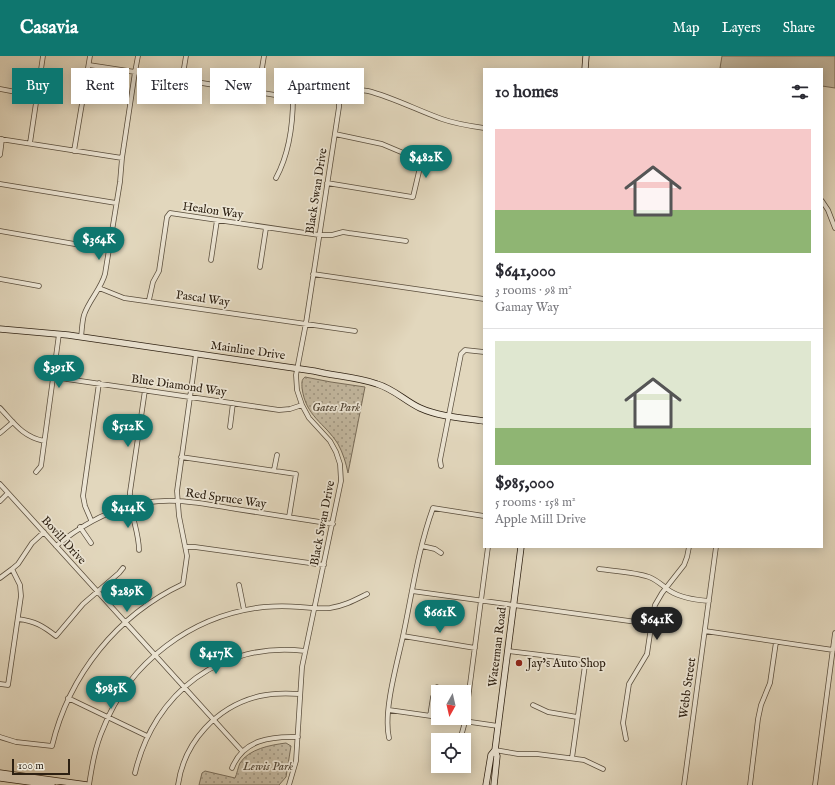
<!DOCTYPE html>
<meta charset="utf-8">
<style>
body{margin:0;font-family:"IM FELL English",serif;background:#f7f7f7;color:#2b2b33;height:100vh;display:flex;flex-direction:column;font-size:15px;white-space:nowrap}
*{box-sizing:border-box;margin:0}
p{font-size:13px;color:#7c7c81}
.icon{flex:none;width:22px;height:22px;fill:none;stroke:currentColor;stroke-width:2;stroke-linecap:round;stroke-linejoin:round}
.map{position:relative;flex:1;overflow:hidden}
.details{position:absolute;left:483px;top:12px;width:340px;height:480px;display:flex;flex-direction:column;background:#fff;border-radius:0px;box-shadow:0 2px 10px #0003}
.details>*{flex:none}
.guide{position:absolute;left:12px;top:12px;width:380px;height:36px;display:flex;gap:8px}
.needle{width:26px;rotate:188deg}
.controls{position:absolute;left:431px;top:629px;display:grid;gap:8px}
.controls a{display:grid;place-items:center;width:40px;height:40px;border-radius:0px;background:#fff;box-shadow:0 2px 10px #0003;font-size:20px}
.scale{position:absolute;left:12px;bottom:10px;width:58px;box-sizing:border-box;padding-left:4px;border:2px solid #2d2012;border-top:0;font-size:11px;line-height:14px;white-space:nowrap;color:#2d2012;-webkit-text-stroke:3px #ece5d4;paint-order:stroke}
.price{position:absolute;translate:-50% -34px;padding:0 9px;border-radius:14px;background:#0f766e;color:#fff;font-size:13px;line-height:26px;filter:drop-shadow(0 1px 2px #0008)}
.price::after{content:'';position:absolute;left:50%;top:24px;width:12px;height:9px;margin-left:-6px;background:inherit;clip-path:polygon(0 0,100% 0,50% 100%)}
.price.selected{background:#222;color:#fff}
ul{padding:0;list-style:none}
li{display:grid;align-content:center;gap:8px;height:212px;padding:0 12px}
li+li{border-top:1px solid #e1e1e2}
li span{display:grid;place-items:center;height:124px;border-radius:0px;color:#555}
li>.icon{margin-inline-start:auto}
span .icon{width:72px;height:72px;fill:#fffc;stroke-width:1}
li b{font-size:17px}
h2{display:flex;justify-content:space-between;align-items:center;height:48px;padding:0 12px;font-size:17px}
.tag{padding:0 14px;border-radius:0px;background:#fff;box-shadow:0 2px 10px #0003;font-size:14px;line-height:36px}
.tag.selected{background:#0f766e;color:#fff}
header{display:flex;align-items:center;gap:24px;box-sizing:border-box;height:56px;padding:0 20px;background:#0f766e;color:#fff}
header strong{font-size:19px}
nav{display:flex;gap:22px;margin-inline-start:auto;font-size:14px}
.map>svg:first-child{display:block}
.green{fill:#c3b8a0;stroke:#786c59}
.park{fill:url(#park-dots);stroke:#786c59}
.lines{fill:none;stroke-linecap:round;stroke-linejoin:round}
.street-casing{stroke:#5a4e3d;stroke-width:5.5}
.secondary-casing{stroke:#2d2012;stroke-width:7}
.street{stroke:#ece5d4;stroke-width:4}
.secondary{stroke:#ece5d4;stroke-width:5.5}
.poi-dot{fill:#8f2418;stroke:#ece5d4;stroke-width:1.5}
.labels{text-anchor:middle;stroke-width:3.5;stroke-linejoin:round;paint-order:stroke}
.street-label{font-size:12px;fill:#2d2012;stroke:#ece5d4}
.park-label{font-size:12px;font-style:italic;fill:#524636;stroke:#ece5d4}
.poi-label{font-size:12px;fill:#2d2012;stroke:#ece5d4;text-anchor:start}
</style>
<header>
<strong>Casavia</strong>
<nav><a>Map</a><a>Layers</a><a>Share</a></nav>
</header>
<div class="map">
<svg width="835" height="729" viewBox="0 0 835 729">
<defs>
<pattern id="park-dots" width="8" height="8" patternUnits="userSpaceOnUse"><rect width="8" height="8" fill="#c3b8a0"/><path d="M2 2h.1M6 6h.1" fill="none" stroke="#9f9581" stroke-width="1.8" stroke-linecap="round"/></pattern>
</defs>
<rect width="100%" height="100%" fill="#e2d7bd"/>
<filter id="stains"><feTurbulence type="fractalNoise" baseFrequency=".005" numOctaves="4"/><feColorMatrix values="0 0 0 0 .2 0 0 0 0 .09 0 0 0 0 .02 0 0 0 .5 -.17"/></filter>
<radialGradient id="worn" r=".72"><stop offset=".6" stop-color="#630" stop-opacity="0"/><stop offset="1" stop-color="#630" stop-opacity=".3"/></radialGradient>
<path class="green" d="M722,0H835V32L822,30V13H724L720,12Z"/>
<path class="park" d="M305,321L331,326L365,331L348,417C346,407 343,397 338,388C324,366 306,361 302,332C302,327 301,324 305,321Z
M286,687L291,690L286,721L279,729H199L202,717L205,715L235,722C237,718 238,711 240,707C249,693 270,689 286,687Z"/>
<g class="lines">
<g class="street-casing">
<path id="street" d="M89,9L135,16L138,0
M182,24L186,0
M0,33L37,40
M258,36L264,0
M0,83L122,102L120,126L105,218C101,233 89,244 84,259C82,266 82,274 81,281
M30,87L43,0
M74,95L90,0
M0,99L2,83
M122,102L135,16L287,41C315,42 340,29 368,35C392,41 419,55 442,63C456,68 470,70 484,72
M276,122C289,98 293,68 293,41
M327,127L412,141H413L421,107L420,104L382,88L335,78
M0,128L116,147
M822,145L828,154L835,172
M0,175L109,194
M211,204L217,164
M260,211L266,172
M313,218L484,243
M0,223L39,230
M99,232L124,242L355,275
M149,244L153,226L159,215L167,161L170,157L319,179H332L343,176L349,177L406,185
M53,321L279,354L290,353L302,349
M0,352C14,367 23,381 44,385
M230,371L233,347
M0,377L13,366
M181,401L296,418L289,461
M441,410L440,404L461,298L465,294L484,296
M274,414L277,399
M36,416L41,410L59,278
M0,428L242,695
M0,445L8,437
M91,464L85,450L83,440L99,327
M80,471L91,487
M56,490C91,461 132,442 179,445C198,446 217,450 236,453C268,458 301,463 333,468
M422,490L435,493L441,497
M186,491H195L324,509
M139,494C139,475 129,456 130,436L145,334
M599,513C614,515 635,516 649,521C657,524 663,530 670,535C681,542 696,544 709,545
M0,522L12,513L18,508L32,487L44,476
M239,529L244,554
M412,535L651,568
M18,563C35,565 43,570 56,580L83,548L119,517L123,512
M705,575L833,594
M403,580L475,592
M508,595L582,604L585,609L572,702
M0,628L8,629L21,540L20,529L12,513
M68,642L147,680
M533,649L548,656L577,661
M389,654L438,661
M430,660L433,641L437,631
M443,662L498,670
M0,681L16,686L52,690C69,619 117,559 183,528L187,500L179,460L177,435L196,298
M389,682C383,655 397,608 403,580C412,538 418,493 433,452L484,460
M626,683L623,667L629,628L647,598L653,558L655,549L662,537L684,509L687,501L689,491
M460,684L465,666L488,491
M495,694L518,698H537L584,704L603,713
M232,712C243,684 270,680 298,681
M135,717C154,636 222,585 305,595
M89,729C92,710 95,691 103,673C129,606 192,559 264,551C276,550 288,550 300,551C310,552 320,553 330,552C344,550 355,544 367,538
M178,729C184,686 217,650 260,640C273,637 286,637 300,638
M289,729L296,705L302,611L341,425L340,408L336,396L330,385L309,362L302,349L297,334L296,319L306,267L339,51V33
M684,729L716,491
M750,729L758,663L761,649L770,627L776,586
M815,729L835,577"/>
</g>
<g class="secondary-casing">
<path id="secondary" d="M585,13L586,0
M0,273L68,279L314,315C334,320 357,321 377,328C394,333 405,345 420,352C440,361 463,362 484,365
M0,717L87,729
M0,722L52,729
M486,729L491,699L495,694
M494,729L497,700L495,694L521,491"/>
</g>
<use href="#street" class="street"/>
<use href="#secondary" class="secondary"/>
</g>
<circle class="poi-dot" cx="519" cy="607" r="4"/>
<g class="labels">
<g class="street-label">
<text transform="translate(316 135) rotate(-81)" y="4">Black Swan Drive</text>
<text transform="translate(213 154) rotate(8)" y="4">Healon Way</text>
<text transform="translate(203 242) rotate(8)" y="4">Pascal Way</text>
<text transform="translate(248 294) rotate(8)" y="4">Mainline Drive</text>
<text transform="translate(179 329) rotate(8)" y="4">Blue Diamond Way</text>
<text transform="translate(226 442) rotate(8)" y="4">Red Spruce Way</text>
<text transform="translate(322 467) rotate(-79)" y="4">Black Swan Drive</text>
<text transform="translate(64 484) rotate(48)" y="4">Bovill Drive</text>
<text transform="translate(497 591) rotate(-83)" y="4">Waterman Road</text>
<text transform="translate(687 632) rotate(-82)" y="4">Webb Street</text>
</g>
<g class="park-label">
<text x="336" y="355">Gates Park</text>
<text x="268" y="714">Lewis Park</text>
</g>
<g class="poi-label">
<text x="527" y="611">Jay’s Auto Shop</text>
</g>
</g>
<rect width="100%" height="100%" filter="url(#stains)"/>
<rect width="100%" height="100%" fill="url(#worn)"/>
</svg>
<div class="controls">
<a><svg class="needle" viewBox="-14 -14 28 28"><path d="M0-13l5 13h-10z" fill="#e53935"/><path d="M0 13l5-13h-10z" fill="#7c7c81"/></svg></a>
<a><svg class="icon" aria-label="locate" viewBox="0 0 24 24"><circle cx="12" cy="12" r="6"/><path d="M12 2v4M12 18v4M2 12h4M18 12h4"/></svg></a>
</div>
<div class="scale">100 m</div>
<b class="price" style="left:426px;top:123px">$482K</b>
<b class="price" style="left:99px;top:205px">$364K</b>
<b class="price" style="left:59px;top:333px">$391K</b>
<b class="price" style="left:128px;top:392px">$512K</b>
<b class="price" style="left:128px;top:473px">$414K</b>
<b class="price" style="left:127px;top:557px">$289K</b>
<b class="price" style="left:440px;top:578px">$661K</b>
<b class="price selected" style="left:657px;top:585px">$641K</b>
<b class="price" style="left:216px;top:619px">$417K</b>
<b class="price" style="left:111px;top:654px">$985K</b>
<div class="guide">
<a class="tag selected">Buy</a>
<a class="tag">Rent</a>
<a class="tag">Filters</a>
<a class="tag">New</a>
<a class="tag">Apartment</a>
</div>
<section class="details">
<h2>10 homes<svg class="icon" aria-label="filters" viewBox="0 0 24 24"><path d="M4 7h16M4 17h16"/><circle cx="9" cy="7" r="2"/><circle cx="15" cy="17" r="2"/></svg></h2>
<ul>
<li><span style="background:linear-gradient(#f6c9c9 65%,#8fb573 0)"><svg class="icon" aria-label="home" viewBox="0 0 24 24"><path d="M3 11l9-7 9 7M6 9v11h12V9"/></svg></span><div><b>$641,000</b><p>3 rooms · 98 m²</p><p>Gamay Way</p></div></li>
<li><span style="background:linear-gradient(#dfe7d0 70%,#8fb573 0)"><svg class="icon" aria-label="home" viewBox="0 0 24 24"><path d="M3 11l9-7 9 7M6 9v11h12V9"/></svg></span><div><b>$985,000</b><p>5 rooms · 158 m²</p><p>Apple Mill Drive</p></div></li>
</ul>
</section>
</div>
